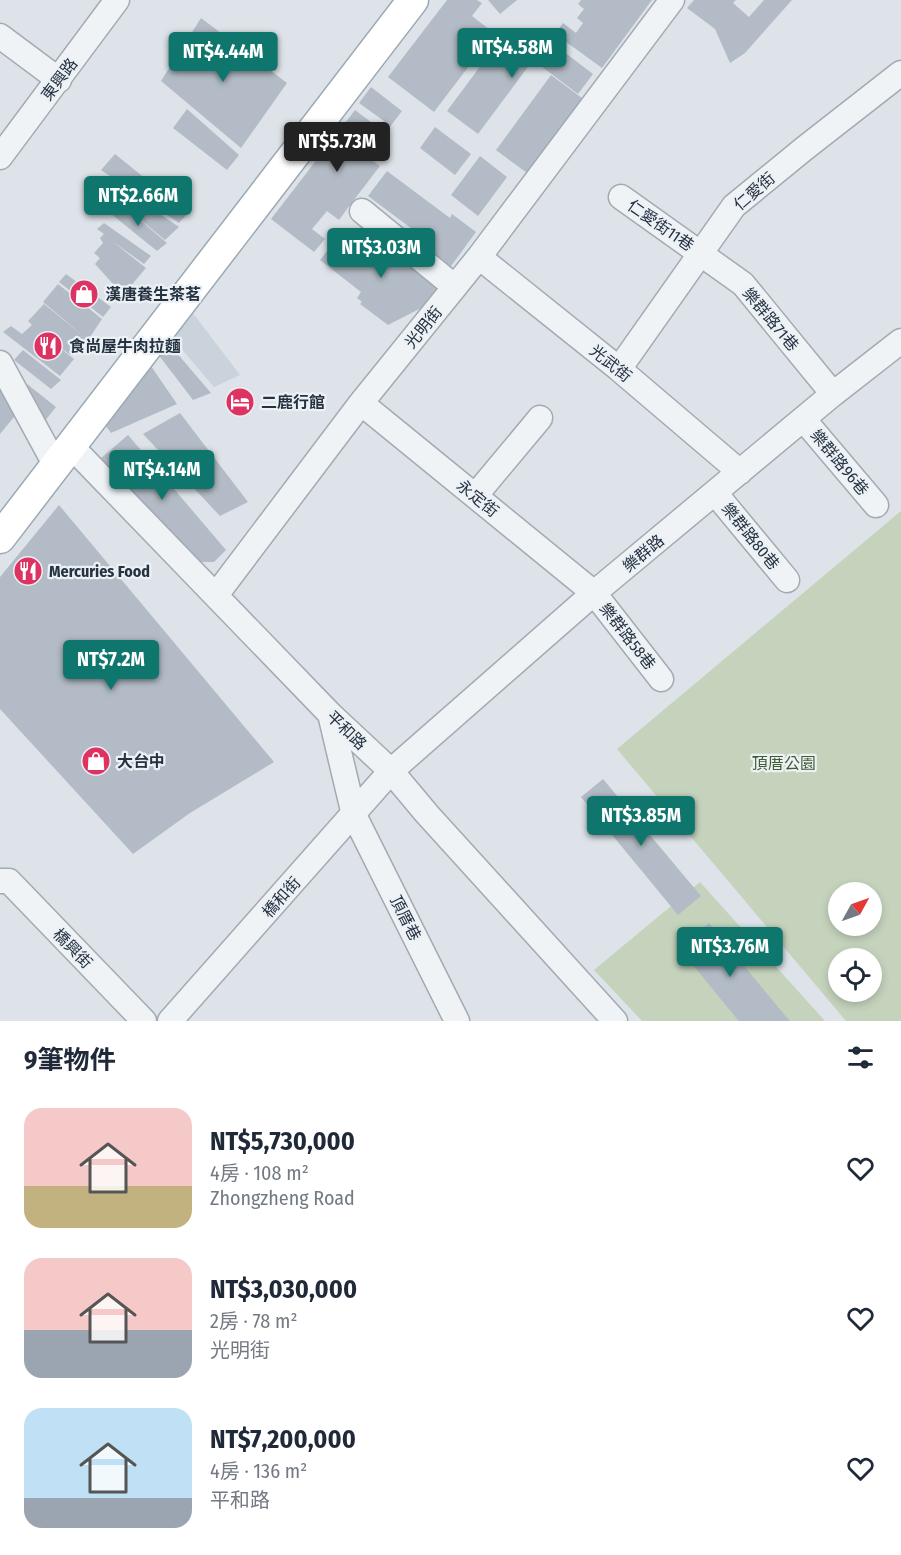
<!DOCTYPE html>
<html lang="zh-TW">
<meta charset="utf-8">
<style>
body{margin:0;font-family:"Fira Sans Condensed","Noto Sans TC",sans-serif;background:#f6f6f7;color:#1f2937;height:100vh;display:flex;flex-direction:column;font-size:22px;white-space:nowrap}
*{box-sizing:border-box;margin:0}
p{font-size:20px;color:#747a83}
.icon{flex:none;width:33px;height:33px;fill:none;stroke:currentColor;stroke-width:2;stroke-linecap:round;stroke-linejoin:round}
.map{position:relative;height:1021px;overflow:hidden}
.side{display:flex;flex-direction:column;background:#fff;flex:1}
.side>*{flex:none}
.needle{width:39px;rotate:50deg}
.controls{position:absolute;left:828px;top:882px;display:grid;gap:12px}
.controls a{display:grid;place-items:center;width:54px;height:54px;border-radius:50%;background:#fff;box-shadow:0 3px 9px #0003;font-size:30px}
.price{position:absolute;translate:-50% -51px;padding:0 14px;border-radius:6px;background:#0f766e;color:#fff;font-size:20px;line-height:39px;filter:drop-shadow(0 2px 3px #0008)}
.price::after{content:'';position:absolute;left:50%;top:36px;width:18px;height:14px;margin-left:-9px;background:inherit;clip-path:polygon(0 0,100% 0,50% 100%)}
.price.on{background:#222;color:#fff}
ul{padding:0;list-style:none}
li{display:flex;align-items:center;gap:18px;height:150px;padding:0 24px}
li span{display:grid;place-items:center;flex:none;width:168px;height:120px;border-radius:18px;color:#555}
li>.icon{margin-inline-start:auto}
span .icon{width:72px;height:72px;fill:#fffc;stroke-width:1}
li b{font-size:26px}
h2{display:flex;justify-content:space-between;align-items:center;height:72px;padding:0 24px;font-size:26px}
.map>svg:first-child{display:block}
.built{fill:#cad2db}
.green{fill:#c5d3bd;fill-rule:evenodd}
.building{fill:#b3bcc6}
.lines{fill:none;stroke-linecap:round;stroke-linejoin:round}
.minor-casing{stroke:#a2aab2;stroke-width:27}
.major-casing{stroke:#9ba9b5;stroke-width:33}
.minor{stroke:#f0f3f6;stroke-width:24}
.major{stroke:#fff;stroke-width:30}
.labels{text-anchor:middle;stroke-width:4.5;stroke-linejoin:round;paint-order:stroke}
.street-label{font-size:16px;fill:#253240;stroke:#ecf1f6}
.poi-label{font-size:16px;font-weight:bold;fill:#253240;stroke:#ecf1f6;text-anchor:start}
.park-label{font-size:16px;fill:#3f5d31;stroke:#ecf1f6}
</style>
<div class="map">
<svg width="901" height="1021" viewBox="0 0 901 1021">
<rect width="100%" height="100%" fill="#dde3e8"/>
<path class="built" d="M189,308L240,375L214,387L169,334Z"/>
<path class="green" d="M901,511V1021H846L617,749ZM872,892V926H838V892ZM872,958V992H838V958Z
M700,882L825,1021H642L594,970Z"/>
<path class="building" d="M447,0H477L482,3L472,16L494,33L434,112L388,77Z
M488,0H517L500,14Z
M581,0H652L602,68L555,34L563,23L576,33L583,23L577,18L584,9L578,4Z
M694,0H736L733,3L749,17L764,0H792L745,53L730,63L715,29L687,8Z
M201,18L287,83L241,148L161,81Z
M543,36L593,74L578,94L533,60L478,134L447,111L502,37L522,52L530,41L535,46Z
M551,75L582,98L527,173L496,150Z
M371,87L402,111L367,157L380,166L347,209L339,220L327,211L312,229L325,239L314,252L271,219L355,110L379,128L384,121L359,103Z
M187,109L239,155L227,170L173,128Z
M435,127L471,154L455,175L420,148Z
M115,154L188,213L179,223L101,170Z
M480,156L507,177L478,216L451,195Z
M387,171L450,218L452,214L476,232L446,273L423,255L431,243L368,196Z
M126,191L179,227L165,240L118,201Z
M119,202L167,243L157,251L110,213Z
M104,223L151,256L144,264L112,241L146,268L123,295L95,264L100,258L94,253L103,243L100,238L104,234L97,229Z
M343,230L384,262L393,250L443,287L431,303L388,325L360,304L362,302L357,298L361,292L320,260Z
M66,274L111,307L103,317L59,282Z
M58,284L102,319L88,340L72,356L55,344L74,359L60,376L3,332L11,326L22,334L32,325L28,321L44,304L86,338L43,302Z
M164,338L211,393L193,400L154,349Z
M23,350L61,380L51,389L14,360Z
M151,366L177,404L111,433L103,422Z
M0,378L19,411L0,434Z
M27,384L56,407L40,427Z
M180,413L248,502L220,516L143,434Z
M128,435L226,550L214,562H194L100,459Z
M59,505L274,762L190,813L133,854L0,709V577Z
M603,779L701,896L678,915L581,797Z
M709,923L778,1007L790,1021H739L728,1008L679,948Z"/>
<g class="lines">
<g class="minor-casing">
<path id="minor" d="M0,36L59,80
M0,157L117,0
M621,197L743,284L833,394
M362,211L455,287
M479,257L619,369L740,472
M0,363L56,466
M619,369L734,206L805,148L901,73
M361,403L594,593L661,679
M804,420L876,505
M72,447L330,714L391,771L427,814L615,1021
M715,493L787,580
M475,496L540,418
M216,595L361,403L479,257L672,0
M330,714L354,815L457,1021
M0,881H9L144,1021
M170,1021L391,771L594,593L833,394L901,341"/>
</g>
<g class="major-casing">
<path id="major" d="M0,538L413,0"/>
</g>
<use href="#minor" class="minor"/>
<use href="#major" class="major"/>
</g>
<defs>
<g id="shop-disc" transform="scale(1.5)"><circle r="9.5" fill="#dc3362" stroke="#ecf1f6"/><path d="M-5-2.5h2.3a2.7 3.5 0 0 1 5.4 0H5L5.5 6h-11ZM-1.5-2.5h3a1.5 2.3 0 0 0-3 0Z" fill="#fff"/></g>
<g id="restaurant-disc" transform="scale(1.5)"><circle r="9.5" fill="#dc3362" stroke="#ecf1f6"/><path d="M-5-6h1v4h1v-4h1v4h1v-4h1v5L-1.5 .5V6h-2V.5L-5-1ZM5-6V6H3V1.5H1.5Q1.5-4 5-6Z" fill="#fff"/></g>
<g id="hotel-disc" transform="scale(1.5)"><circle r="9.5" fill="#dc3362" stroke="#ecf1f6"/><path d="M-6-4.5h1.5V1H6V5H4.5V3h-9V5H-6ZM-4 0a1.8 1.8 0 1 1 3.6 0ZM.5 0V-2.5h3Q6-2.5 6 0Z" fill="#fff"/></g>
</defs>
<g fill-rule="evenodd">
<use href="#shop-disc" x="84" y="294"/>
<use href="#restaurant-disc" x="48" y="346"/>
<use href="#hotel-disc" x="240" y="402"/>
<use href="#restaurant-disc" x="28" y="571"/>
<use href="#shop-disc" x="96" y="761"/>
</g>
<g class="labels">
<g class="street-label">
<text transform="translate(59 79) rotate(-53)" y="6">東興路</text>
<text transform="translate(754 191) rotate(-41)" y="6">仁愛街</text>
<text transform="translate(661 225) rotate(35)" y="6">仁愛街11巷</text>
<text transform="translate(771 319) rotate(50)" y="6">樂群路71巷</text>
<text transform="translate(423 327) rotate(-51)" y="6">光明街</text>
<text transform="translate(611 363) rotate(39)" y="6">光武街</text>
<text transform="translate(840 462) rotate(50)" y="6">樂群路96巷</text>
<text transform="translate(478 498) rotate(39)" y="6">永定街</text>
<text transform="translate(751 536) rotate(51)" y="6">樂群路80巷</text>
<text transform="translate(643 553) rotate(-40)" y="6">樂群路</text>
<text transform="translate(628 636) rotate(52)" y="6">樂群路58巷</text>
<text transform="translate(347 730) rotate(44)" y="6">平和路</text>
<text transform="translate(281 897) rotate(-48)" y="6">橋和街</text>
<text transform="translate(406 918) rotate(63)" y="6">頂厝巷</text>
<text transform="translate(73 948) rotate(46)" y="6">橋興街</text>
</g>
<g class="poi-label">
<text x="105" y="300">漢唐養生茶茗</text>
<text x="69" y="352">食尚屋牛肉拉麵</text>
<text x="261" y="408">二鹿行館</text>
<text x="49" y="577">Mercuries Food</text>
<text x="117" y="767">大台中</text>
</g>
<g class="park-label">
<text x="784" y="769">頂厝公園</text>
</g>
</g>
</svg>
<div class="controls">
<a><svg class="needle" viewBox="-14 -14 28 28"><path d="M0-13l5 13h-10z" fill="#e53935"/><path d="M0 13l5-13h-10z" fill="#747a83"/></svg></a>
<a><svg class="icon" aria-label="locate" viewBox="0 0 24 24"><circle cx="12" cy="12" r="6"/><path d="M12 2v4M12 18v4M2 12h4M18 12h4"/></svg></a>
</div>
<b class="price" style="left:512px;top:79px">NT$4.58M</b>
<b class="price" style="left:223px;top:83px">NT$4.44M</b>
<b class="price on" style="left:337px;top:173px">NT$5.73M</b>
<b class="price" style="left:138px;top:227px">NT$2.66M</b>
<b class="price" style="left:381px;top:279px">NT$3.03M</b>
<b class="price" style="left:162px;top:501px">NT$4.14M</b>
<b class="price" style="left:111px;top:691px">NT$7.2M</b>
<b class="price" style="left:641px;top:847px">NT$3.85M</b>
<b class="price" style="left:730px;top:978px">NT$3.76M</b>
</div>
<section class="side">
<h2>9筆物件<svg class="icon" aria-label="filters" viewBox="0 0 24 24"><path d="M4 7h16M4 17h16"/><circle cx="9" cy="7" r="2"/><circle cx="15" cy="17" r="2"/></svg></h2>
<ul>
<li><span style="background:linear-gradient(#f6c9c9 65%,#c2b280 0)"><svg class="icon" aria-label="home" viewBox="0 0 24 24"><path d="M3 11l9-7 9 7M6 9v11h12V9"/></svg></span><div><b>NT$5,730,000</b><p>4房 · 108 m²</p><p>Zhongzheng Road</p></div><svg class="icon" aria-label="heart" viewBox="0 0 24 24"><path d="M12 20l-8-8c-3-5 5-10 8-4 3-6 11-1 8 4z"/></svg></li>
<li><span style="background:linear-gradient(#f6c9c9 60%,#9aa5b1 0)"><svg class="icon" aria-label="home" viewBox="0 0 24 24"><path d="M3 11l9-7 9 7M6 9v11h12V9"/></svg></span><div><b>NT$3,030,000</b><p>2房 · 78 m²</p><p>光明街</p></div><svg class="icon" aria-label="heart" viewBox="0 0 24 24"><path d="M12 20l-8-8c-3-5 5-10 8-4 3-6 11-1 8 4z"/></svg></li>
<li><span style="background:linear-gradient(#bfe0f5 75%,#9aa5b1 0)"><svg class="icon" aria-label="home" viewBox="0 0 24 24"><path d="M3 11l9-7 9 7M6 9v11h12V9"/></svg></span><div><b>NT$7,200,000</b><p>4房 · 136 m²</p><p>平和路</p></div><svg class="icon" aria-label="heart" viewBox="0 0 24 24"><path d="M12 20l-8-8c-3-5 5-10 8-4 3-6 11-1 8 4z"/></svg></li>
</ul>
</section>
